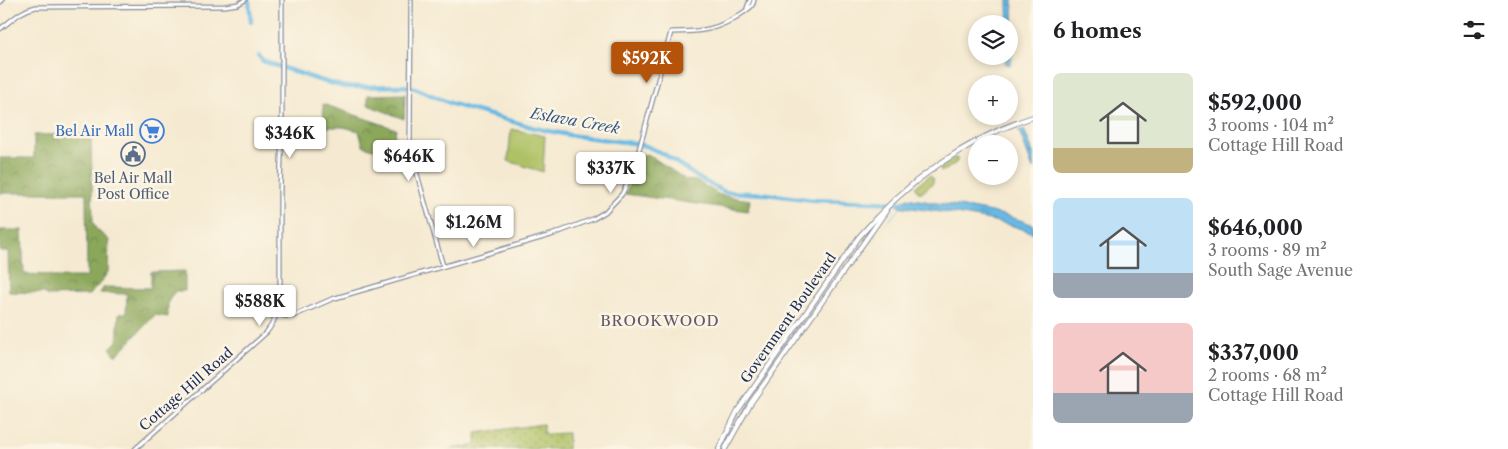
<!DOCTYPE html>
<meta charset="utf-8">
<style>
body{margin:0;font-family:"Libre Caslon Text",serif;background:#f6f6f6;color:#202124;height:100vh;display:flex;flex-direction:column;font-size:19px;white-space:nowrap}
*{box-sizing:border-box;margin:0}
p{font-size:16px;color:#757577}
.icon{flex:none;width:28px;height:28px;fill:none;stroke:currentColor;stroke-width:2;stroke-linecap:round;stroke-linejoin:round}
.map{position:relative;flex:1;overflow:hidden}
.details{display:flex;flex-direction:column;background:#fff;width:475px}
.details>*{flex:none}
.fabs{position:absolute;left:968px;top:15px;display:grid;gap:10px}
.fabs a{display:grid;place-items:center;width:50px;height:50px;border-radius:50%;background:#fff;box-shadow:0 2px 8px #0003;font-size:25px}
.price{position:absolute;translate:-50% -42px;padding:0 11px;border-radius:5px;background:#fff;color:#222;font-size:16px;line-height:32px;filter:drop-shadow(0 1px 2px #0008)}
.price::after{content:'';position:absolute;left:50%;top:30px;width:15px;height:11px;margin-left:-8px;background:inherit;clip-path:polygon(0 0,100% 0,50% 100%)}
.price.selected{background:#b45309;color:#fff}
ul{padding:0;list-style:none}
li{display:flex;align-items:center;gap:15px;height:125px;padding:0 20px}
li span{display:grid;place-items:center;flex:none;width:140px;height:100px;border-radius:8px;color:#555}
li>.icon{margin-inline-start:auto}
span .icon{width:60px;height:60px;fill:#fffc;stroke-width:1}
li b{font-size:21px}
h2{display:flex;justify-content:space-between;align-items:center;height:60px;padding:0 20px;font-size:21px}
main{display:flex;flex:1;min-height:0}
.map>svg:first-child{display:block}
.grass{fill:url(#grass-tufts);stroke:#657862}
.forest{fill:url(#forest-crowns);stroke:#536b5c}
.park{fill:url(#park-dots);stroke:#657862}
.pitch{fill:#afc165;stroke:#657862}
.water{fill:url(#water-ripples);stroke:#4174a0}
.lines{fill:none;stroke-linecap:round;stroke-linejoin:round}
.stream{stroke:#67b9e3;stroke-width:1}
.river{stroke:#67b9e3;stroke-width:4.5}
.secondary-casing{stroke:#888c98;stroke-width:5.5}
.primary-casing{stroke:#888c98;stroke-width:6}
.highway-casing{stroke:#888c98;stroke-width:8}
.secondary{stroke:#fff;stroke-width:3}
.primary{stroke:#fff;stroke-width:4}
.highway{stroke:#fff;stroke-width:5}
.labels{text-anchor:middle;stroke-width:5;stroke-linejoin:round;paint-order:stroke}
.shop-label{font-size:14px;fill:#366cbe;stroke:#fcf5e5;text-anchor:end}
.service-label{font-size:14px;fill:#4e5e75;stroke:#fcf5e5}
.street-label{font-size:14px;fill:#1b2f5e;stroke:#fcf5e5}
.water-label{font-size:15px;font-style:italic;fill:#325886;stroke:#fcf5e5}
.neighbourhood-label{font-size:15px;letter-spacing:1px;fill:#645a6a;stroke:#fcf5e5}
</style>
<main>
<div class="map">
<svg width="1033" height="449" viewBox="0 0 1033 449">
<defs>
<pattern id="grass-tufts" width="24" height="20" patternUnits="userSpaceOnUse" patternTransform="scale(1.25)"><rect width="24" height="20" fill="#afc165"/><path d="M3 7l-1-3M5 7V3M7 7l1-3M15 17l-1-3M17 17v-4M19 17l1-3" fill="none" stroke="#8e9d56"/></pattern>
<pattern id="forest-crowns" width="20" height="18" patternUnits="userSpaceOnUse" patternTransform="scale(1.25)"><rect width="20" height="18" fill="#8ba75a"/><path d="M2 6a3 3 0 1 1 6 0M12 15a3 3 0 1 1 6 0" fill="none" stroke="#71884e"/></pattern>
<pattern id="park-dots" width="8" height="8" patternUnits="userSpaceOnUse" patternTransform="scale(1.25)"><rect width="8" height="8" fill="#afc165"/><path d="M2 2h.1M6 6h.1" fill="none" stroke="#8e9d56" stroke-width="1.8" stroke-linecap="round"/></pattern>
<pattern id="water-ripples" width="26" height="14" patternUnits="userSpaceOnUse" patternTransform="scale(1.25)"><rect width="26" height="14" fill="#67b9e3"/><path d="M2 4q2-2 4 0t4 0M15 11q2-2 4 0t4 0" fill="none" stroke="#5497bb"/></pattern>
</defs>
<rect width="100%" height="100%" fill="#fcf5e5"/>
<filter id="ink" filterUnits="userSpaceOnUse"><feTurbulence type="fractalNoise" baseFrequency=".02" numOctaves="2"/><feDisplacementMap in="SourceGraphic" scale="10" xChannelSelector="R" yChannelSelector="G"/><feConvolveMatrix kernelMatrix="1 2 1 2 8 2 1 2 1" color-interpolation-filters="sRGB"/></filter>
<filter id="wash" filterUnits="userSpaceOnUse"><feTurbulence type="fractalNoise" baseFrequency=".0096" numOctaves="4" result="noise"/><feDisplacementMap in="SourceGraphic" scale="20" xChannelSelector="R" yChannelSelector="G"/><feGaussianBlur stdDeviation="1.12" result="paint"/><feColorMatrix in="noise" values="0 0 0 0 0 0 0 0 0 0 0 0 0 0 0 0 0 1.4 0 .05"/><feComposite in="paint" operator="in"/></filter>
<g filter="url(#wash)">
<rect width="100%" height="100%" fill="#f5ead1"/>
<path class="grass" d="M954,158H957V162L946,170L941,171L940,168Z
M929,176H931L933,179V183L923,192H918L916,189V186Z"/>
<path class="forest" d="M405,94L404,119L368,105V95Z
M323,104L396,129L391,154L363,146L359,131L343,127H324Z
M91,134L93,222L96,229L109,240L108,272L102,281L89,295L47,296L45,293L9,292L8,251H0V230H22L24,274L51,275L52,277H87L86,193H0V158H34V135Z
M648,154L686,180L696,181L720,195L750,200L748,211L625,194L642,155Z
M185,271V291H175L168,302V317L155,315L116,356L110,348L117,341L119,314L126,313L127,294L100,293L104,287L151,288V272Z"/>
<path class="park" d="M543,424L544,434L568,433V449H450L476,445V433Z"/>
<path class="pitch" d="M511,129L545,136L543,172L508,161Z"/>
<path class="water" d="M1008,0H1013L1014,46L1010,65L1005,63L1007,56H1009Z
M1024,129L1033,153V169L1020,133L1018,131Z
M907,198C949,206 993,208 1033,225V233C991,216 943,213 898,206Z"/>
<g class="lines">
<path class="stream" d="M883,226L902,207
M860,254L876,234"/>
<path class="river" d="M249,1L251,22
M259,56L263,61L319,80L345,87L402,86L415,88L452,104L535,128L569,135L632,143L646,146L664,154L700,179L725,192L767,194L813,200L907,203"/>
</g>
</g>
<g filter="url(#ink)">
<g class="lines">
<g class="secondary-casing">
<path id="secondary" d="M411,0L410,149L443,266
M747,8L750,0
M0,29C11,21 21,10 36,7L225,6L238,4L245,0
M279,304L283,312L288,315
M277,313L285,316H293L332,299L551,235L593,219L605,212L622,194L633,172L671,32C701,32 719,30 744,12C749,8 753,7 754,0
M135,449L266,333C275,322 278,311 280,297V191L282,126V0"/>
</g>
<g class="primary-casing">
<path id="primary" d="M719,449L738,410L859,237C905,183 965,139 1033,117
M725,449L750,404L886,211"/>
</g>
<g class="highway-casing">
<path id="highway" d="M0,1L1,0"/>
</g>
<use href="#secondary" class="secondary"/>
<use href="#primary" class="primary"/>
<use href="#highway" class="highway"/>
</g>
</g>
<defs>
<g id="supermarket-ring" transform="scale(1.25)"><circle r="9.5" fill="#fcf5e5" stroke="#3f7fe0" stroke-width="1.5"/><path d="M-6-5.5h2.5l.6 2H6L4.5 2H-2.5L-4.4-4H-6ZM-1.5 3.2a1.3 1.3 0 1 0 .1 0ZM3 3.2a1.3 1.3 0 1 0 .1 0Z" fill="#3f7fe0"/></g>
<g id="civic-ring" transform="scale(1.25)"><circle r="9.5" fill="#fcf5e5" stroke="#5c6f8a" stroke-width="1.5"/><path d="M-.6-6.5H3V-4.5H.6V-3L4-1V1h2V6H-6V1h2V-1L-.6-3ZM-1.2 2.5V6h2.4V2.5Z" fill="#5c6f8a"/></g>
</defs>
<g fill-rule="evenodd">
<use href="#supermarket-ring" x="152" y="131"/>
<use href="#civic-ring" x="133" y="154"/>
</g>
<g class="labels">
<g class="shop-label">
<text x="134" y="136">Bel Air Mall</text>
</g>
<g class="service-label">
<text x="133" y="183">Bel Air Mall<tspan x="133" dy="16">Post Office</tspan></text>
</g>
<g class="street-label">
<text transform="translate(788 318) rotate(-55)" y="5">Government Boulevard</text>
<text transform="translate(186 389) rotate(-41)" y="5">Cottage Hill Road</text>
</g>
<g class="water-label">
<text transform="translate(575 121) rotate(10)" y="5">Eslava Creek</text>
</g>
<g class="neighbourhood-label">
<text x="660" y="326">BROOKWOOD</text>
</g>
</g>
</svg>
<div class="fabs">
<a><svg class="icon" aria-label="layers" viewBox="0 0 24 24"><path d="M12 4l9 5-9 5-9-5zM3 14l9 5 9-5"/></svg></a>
<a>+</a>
<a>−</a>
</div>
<b class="price selected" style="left:647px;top:84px">$592K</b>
<b class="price" style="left:290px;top:159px">$346K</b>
<b class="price" style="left:409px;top:182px">$646K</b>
<b class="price" style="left:611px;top:194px">$337K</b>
<b class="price" style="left:474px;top:248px">$1.26M</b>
<b class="price" style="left:260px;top:327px">$588K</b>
</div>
<section class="details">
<h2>6 homes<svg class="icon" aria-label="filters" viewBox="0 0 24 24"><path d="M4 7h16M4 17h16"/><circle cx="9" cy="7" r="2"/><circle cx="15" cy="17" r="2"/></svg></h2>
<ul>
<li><span style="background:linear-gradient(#dfe7d0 75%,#c2b280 0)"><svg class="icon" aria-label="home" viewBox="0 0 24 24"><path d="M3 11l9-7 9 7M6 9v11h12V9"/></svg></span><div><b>$592,000</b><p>3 rooms · 104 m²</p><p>Cottage Hill Road</p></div></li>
<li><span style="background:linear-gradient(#bfe0f5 75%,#9aa5b1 0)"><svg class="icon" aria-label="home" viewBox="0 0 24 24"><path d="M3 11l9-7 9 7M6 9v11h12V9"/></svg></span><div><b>$646,000</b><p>3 rooms · 89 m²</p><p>South Sage Avenue</p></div></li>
<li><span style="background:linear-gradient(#f6c9c9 70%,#9aa5b1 0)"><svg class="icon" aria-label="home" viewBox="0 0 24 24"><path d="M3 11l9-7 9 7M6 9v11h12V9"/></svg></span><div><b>$337,000</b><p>2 rooms · 68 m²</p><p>Cottage Hill Road</p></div></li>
</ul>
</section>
</main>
